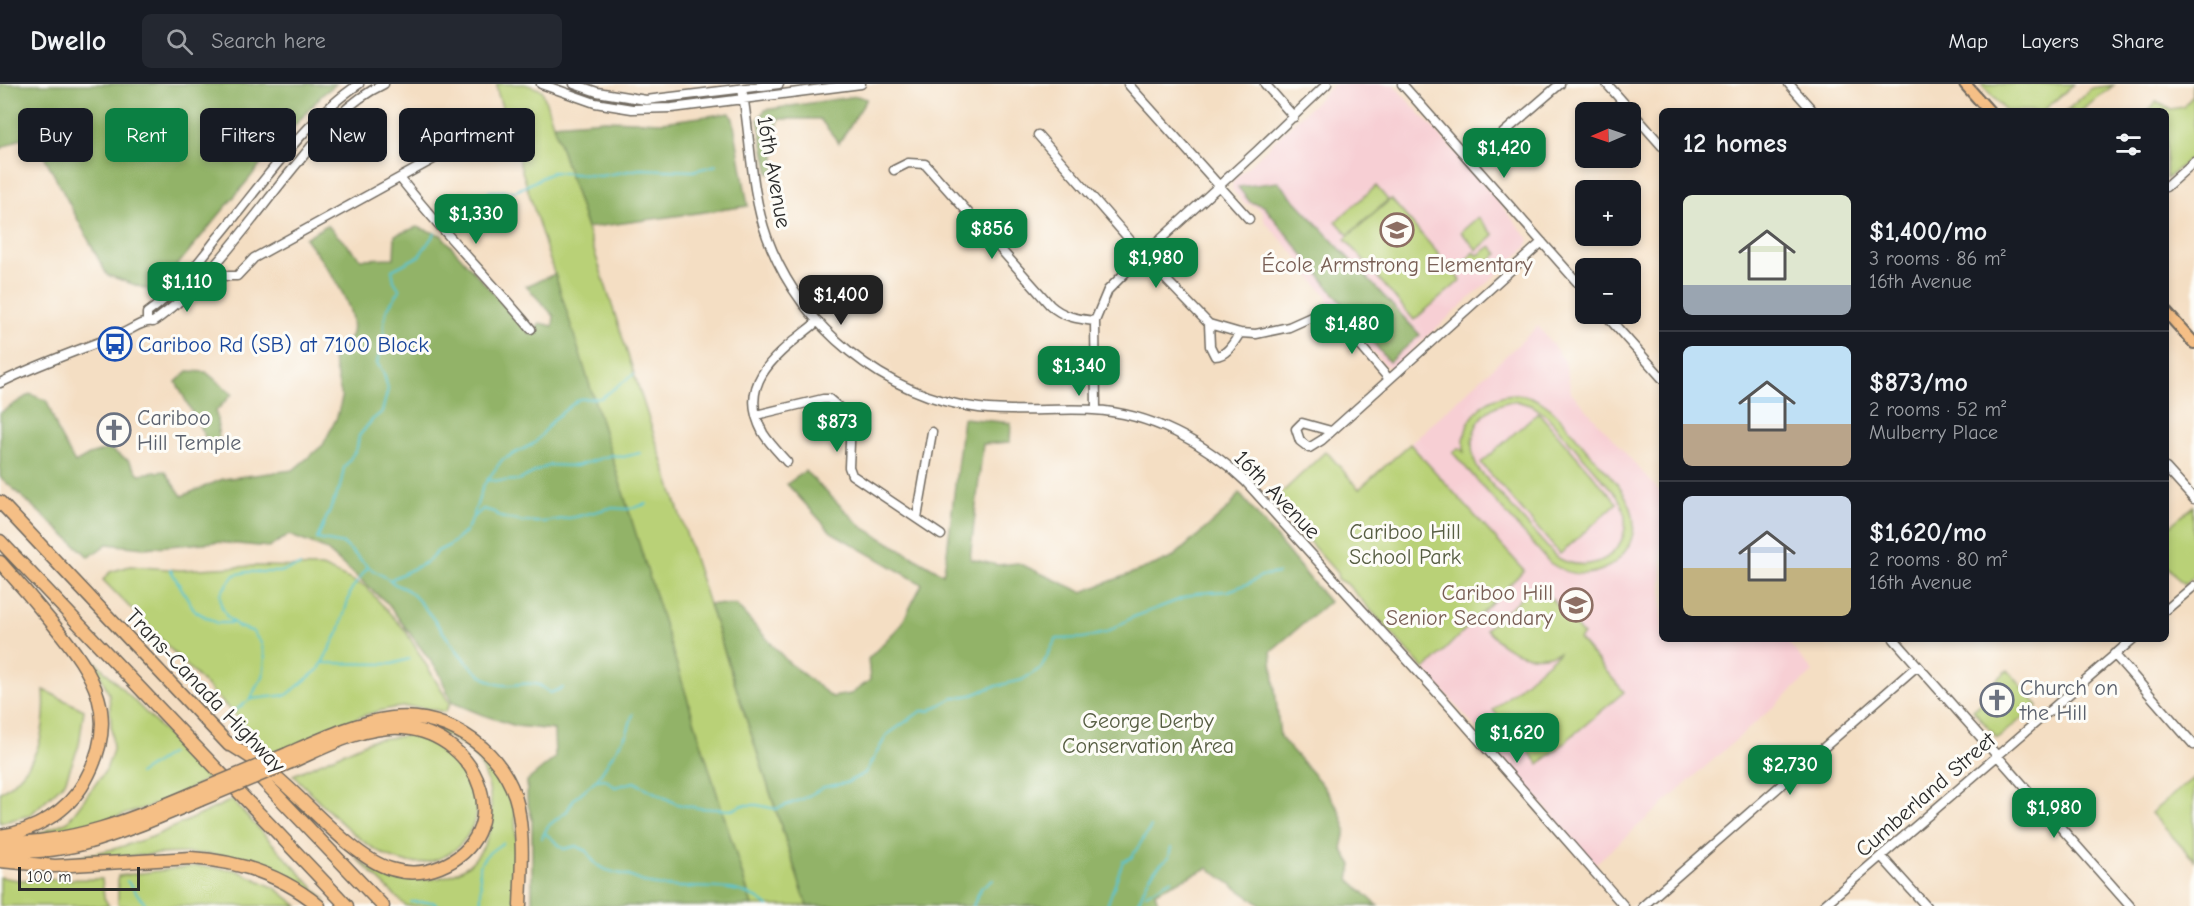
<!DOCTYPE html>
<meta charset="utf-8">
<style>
body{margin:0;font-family:"Comic Neue",sans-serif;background:#242831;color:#f1f3f6;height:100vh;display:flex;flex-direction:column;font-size:22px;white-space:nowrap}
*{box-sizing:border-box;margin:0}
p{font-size:20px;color:#9ea1a6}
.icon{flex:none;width:33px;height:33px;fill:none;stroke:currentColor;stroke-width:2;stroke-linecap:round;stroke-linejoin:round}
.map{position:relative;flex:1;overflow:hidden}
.side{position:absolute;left:1659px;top:24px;width:510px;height:534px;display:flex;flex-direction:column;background:#171b24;border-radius:9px;box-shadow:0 3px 9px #0003}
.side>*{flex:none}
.guide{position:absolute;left:18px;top:24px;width:570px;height:54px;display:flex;gap:12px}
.needle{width:39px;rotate:268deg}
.fabs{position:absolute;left:1575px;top:18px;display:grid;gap:12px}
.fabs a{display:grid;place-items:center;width:66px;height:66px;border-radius:9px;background:#171b24;box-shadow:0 3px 9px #0003;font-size:30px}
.scale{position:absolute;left:18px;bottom:15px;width:122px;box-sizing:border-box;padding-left:6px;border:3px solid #2b2b2b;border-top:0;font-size:16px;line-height:21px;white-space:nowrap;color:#2b2b2b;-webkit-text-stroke:4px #fdfcf7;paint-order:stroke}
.price{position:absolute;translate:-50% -51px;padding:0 14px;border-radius:12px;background:#0b8043;color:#fff;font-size:20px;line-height:39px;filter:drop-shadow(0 2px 3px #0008)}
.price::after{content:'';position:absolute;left:50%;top:36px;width:18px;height:14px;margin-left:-9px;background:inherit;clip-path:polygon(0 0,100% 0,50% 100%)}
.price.active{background:#222;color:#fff}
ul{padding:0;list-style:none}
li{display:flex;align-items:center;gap:18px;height:150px;padding:0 24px}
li+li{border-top:2px solid #363941}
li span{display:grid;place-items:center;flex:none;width:168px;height:120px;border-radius:9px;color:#555}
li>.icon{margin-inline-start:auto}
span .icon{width:72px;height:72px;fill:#fffc;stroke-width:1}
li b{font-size:26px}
h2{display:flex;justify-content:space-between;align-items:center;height:72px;padding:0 24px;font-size:26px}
.chip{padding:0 21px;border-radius:9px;background:#171b24;box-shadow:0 3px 9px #0003;font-size:21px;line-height:54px}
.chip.active{background:#0b8043;color:#fff}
header{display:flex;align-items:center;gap:36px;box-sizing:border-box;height:84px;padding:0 30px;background:#171b24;border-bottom:2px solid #363941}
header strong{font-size:28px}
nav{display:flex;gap:33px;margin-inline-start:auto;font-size:21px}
.search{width:420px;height:54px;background:#242831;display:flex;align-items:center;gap:15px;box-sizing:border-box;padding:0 21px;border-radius:9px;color:#9ea1a6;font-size:22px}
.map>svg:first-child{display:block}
.built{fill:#f7cfd4}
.green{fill:#b9d177;stroke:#727e51;stroke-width:1.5;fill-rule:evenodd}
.forest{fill:#92b368;stroke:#5e6f4a;stroke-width:1.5}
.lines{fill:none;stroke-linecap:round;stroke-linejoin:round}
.stream{stroke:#59c5d1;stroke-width:2}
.minor-casing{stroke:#716a60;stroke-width:11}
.major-casing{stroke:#716a60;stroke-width:14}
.highway-casing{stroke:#716a60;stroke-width:15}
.minor{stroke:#fff;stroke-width:8}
.major{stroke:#f5bf86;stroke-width:10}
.highway{stroke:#f5bf86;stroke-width:12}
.highway-bridge-casing{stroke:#716a60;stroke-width:15;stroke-linecap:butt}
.highway-bridge{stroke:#f5bf86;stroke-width:12}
.labels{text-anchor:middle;stroke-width:6;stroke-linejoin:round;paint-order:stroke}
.street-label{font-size:22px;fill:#2b2b2b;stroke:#fdfcf7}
.education-label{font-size:22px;fill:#785e54;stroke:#fdfcf7}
.transit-label{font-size:22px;fill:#164399;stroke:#fdfcf7;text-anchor:start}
.worship-label{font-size:22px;fill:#5b616d;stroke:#fdfcf7;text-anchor:start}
.park-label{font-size:22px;fill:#565d42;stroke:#fdfcf7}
</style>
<header>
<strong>Dwello</strong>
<div class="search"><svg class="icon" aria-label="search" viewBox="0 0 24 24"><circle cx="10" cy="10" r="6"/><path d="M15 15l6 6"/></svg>Search here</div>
<nav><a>Map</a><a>Layers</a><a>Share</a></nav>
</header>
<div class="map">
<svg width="2194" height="822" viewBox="0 0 2194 822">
<rect width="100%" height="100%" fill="#fdfcf7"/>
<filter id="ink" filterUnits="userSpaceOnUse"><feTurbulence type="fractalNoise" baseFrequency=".0167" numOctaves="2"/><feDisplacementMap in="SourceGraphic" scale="12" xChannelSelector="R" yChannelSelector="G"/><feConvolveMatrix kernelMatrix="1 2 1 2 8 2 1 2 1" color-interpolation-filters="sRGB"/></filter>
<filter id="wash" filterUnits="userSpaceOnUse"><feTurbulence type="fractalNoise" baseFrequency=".008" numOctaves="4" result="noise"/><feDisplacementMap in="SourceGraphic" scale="24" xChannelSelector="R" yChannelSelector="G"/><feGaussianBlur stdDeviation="1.35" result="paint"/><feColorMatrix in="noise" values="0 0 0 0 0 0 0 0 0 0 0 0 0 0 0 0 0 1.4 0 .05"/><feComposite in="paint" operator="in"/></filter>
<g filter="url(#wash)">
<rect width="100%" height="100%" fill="#f4dec3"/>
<path class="built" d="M1334,0H1393L1474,89L1529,155L1527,163L1392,284L1385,281L1338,229L1328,225L1327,212L1304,186L1300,176L1265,138L1262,127L1256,123L1244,119L1232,105L1233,97Z
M1538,242L1565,277L1571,308L1662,410V555H1785L1813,588L1595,780L1425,586L1524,486L1410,360Z"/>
<path class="green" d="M497,0H525L542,6L807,822H752L497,7Z
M1981,0H2074L2043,27H2006Z
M2192,0H2194V71L2166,95V27H2147L2156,18L2171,25L2184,23L2193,11Z
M2114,1L2081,27H2066L2092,4Z
M1376,102L1388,116L1348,151L1336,137Z
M1391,115L1461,196L1414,236L1345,155Z
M1478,133L1494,151L1477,166L1461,148Z
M1491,162L1498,170L1475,188L1465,177L1474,168L1478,171Z
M1515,310C1549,311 1567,343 1588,367C1611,393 1647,423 1629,461C1623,472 1614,481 1602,486C1584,493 1566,490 1550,479L1453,369L1459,364L1464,368C1461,337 1483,311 1515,310ZM1516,317L1533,322L1547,332L1618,413C1643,457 1599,498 1556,473L1478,385C1462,354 1480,319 1516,317Z
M1538,328L1617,419L1560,470L1481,379Z
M1410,360L1524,486L1425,586L1347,500L1338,495L1337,489L1273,417L1326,367L1359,405Z
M2193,422L2194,492L2184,501L2166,481V445Z
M130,482L180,486L255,482L322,483L365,502L405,546L450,620L445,628C431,625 417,622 403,623C362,626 317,652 280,668L272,669L103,496L110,488Z
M1542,504L1583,551L1579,555L1624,608L1539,680L1493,626L1560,568C1531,579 1506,568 1486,545L1531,505Z
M93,575L209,693C169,722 96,738 48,753L30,754L68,737L106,686L113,666L109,610Z
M2008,586L2038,622L1997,654L1973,626L1984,617L1995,628L2008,616L1994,598Z
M44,606L84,626L79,661L65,698L30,731L0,739V708C38,685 47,648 44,606Z
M407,638H431L462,652L499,686L515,727L518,822H406L355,773C361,777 368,783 374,786C405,799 455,802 477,772C489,758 492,738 491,720C488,667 455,650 407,638Z
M411,651C439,661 448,665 467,688C470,691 474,695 475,699C479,710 478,724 475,735C462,775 420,790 383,770C351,753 319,716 293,691L372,656Z
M2194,693V776L2151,729Z
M232,716L326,817C304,802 280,784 254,777C191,761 126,774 62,777L117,764L152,753Z
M197,782L236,786L275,804L298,822H120L118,820V792Z
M0,793L18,796L102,795L104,814L109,822H0Z"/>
<path class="forest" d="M0,0H336L322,11L273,66L155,208L107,191L32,49L0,65Z
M857,12L867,15L839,59L820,35H779L775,48V87L769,90L758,35L765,26Z
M730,29L733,35L748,122L587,144L553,40L605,36L663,38Z
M1278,98L1420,251L1389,278L1264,122L1250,118L1238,103Z
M327,141L361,175L394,174L395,151L417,143L441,151L531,251L540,239L553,242L554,232L526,202L555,190L752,822H532V735L527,717V697L555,674L554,646L516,642L483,631L451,618L439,588L387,519L325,465L289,451L269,463L216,458L144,464L107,460L89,473L0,393V329L30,310L47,317L59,350L75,379L89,371L109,365L128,376L139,390L165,387L182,412L223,395L293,386L323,361L337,333L342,314L333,276C338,269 350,258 352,249C358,220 321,176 305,154Z
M188,287L206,288L232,310L216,327L219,355L214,370L176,298Z
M963,334L1011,339L1010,358L983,360L970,475L998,481L1018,479L1082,508L1172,474L1230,423L1239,409L1329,518L1271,567L1280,653L1321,699L1339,726L1346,746L1342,765L1352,781L1349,795L1378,822H1262L1208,784L1155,808L1159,822H807L709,520L736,521L788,578L832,613L851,610L870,596L868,575L901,541L922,500L831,448L787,400L805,387L862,443L943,490L947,469Z"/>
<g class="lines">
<path class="stream" d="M456,133L474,126L490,107H516L553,88L600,92L640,85L693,87L717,81
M435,149L419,172L392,186L394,197L400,206L387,225L384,239V253L377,279L384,290L388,305L382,328L372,336L359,352L357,364L344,384L340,403L317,455L344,460L368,483L390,496L427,478L438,467L450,461L466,447L473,433L483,402L502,376L535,359L554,335L579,315L601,314L634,290
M487,396L501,397L519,396L549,381L576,382L612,371L623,373L640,369
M475,432L483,425L494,428L500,433L524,438H544L575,433L610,424L628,425L647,420
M170,485L195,527L217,539H232
M391,497C397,503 404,503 410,508C437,532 459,581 490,597C508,607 524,595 539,601C543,603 547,607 550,609L563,604
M323,579L392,580L409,575
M251,615L257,601L263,593L265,574L261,559L252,547L239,543L227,533L221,521L220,510L234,491L247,488H279L300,482
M233,628L251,615L287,611L319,585L339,547L351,506L368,483
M139,690L171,669
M597,695L627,649L633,630
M546,750L564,765L576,762L587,767C597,788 609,786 629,792C634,794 640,797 646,799C686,810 733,792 768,822
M542,754L548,742L567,727L574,715L596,696L605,695L615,703L634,698L677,720L698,724L732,726L743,721H757L776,725L803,715L824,703L846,699L865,689L887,651L921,627H929L953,614L972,611L992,603L1022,596L1041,584L1056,555L1083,554L1106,549L1131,534L1197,509L1228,507L1250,499L1261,492L1278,489
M127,797L147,822
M1146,810L1172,795
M411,818H433L438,822
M480,822C486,788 465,782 503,759
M973,822L981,804L993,796
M1107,822L1123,777L1131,774L1151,743
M1135,822C1141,815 1142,808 1146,800C1151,789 1160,780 1169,773L1171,764"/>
</g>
</g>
<g filter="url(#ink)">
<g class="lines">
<g class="minor-casing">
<path id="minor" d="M541,0L595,19L632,25L672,24L861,0
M574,0L597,8L646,16L779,0
M1128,0L1249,135
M1265,0L1294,33
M1402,0L1586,208
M1607,0L1662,62
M1789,0L1813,27
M742,5C751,54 750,106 767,153C800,243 884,312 979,324C1017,329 1055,324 1093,326C1150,329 1205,358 1246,398L1451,624L1624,822
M1038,51L1151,180L1209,240L1240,249L1256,250L1289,243L1318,230H1328L1340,238L1389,295
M1471,77L1560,0
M894,86L908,79L925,80L1050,221C1063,233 1078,235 1095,237
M400,94C441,147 489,194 531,245
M2166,103L2194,78
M200,177L227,192H237L254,174L481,49
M1605,230L1662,294
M147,237V229C177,208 197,180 219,152C259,104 307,34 359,0
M1209,240L1210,262L1215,272C1227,272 1234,258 1240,249
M0,299C40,279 82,265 123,249C133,245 143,236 153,238C209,200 256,128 300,76C324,46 348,17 384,0
M1096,326L1095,237L1108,206L1137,177L1257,67L1327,0
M756,331L823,315H829L851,334L849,383L852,391L941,451
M1331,347L1302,339L1296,345L1300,357L1309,364L1322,356L1542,158
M787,378C779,369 769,359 763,349C734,296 782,267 817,238
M2166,384L2194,415
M917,434L932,348
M2166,526L2194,502
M1894,555L2130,822
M2114,570L2194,661
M1881,772L1926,822
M1643,822L1917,582
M1823,822L2133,555"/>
</g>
<g class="major-casing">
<path id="major" d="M1965,0L1989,27
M2166,228L2194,259"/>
</g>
<g class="highway-casing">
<path id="highway" d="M0,418L229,661
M0,457L347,822
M0,478C18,498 36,519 53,540C95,591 121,633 85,697C68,728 34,747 0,752
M225,657C242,668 260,678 274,691C305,716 353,774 391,785C407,790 425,789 440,783C518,751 481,650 403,644C364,641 326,663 291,678
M287,670C355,640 417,608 483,664C502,681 516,705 519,730C524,761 521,792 520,822
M252,685L383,822
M0,759C72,760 131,736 196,708
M0,769C27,768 56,767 83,760C123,749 162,732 200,716
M0,777L55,782L191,774C240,777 282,791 319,822"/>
</g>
<use href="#minor" class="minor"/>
<use href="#major" class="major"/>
<use href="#highway" class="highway"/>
<g class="highway-bridge-casing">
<path id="highway-bridge" d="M196,708L287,670
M200,716L291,678"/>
</g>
<use href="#highway-bridge" class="highway-bridge"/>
</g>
</g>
<defs>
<g id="school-ring" transform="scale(1.725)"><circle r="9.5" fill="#fdfcf7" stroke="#8d6e63" stroke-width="1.5"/><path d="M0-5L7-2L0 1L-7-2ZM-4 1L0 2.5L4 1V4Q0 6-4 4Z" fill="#8d6e63"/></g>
<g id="bus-ring" transform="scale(1.725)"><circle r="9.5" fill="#fdfcf7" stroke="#1a4fb4" stroke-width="1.5"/><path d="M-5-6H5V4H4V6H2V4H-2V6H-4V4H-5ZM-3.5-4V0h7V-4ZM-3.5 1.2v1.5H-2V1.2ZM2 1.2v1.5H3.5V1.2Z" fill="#1a4fb4"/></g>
<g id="church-ring" transform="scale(1.725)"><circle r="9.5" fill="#fdfcf7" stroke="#6b7280" stroke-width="1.5"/><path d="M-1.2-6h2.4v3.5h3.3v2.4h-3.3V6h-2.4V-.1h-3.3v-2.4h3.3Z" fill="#6b7280"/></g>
</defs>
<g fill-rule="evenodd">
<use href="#school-ring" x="1397" y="146"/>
<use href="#bus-ring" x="115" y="260"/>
<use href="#church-ring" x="114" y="346"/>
<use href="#school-ring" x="1576" y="521"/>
<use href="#church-ring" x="1997" y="616"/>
</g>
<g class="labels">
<g class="street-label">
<text transform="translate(775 88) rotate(80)" y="8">16th Avenue</text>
<text transform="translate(1278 410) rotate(46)" y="8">16th Avenue</text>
<text transform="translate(206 606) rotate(46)" y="8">Trans-Canada Highway</text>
<text transform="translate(1925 710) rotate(-41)" y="8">Cumberland Street</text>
</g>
<g class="education-label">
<text x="1397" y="188">École Armstrong Elementary</text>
<text x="1553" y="516" text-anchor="end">Cariboo Hill<tspan x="1553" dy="25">Senior Secondary</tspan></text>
</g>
<g class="transit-label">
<text x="138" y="268">Cariboo Rd (SB) at 7100 Block</text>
</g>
<g class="worship-label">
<text x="137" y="341">Cariboo<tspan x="137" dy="25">Hill Temple</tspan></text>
<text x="2020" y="611">Church on<tspan x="2020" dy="25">the Hill</tspan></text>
</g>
<g class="park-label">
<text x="1405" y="455">Cariboo Hill<tspan x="1405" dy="25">School Park</tspan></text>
<text x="1148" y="644">George Derby<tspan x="1148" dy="25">Conservation Area</tspan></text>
</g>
</g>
</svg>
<div class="fabs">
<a><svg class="needle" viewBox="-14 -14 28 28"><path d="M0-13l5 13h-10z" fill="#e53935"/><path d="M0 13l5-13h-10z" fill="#9ea1a6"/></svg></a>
<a>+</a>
<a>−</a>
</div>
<div class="scale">100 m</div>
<b class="price" style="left:1504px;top:95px">$1,420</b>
<b class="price" style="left:476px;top:161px">$1,330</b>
<b class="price" style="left:992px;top:176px">$856</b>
<b class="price" style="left:1156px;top:205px">$1,980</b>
<b class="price" style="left:187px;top:229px">$1,110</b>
<b class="price active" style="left:841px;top:242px">$1,400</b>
<b class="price" style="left:1352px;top:271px">$1,480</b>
<b class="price" style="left:1079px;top:313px">$1,340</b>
<b class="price" style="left:837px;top:369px">$873</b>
<b class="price" style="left:1517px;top:680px">$1,620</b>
<b class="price" style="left:1790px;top:712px">$2,730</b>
<b class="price" style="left:2054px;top:755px">$1,980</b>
<div class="guide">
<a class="chip">Buy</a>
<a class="chip active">Rent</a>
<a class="chip">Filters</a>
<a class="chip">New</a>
<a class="chip">Apartment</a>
</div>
<section class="side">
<h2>12 homes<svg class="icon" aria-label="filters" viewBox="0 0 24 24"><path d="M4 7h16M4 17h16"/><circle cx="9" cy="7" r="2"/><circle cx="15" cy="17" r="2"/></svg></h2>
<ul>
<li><span style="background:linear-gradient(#dfe7d0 75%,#9aa5b1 0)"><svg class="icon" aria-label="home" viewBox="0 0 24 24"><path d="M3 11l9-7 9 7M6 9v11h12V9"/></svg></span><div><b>$1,400/mo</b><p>3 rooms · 86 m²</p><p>16th Avenue</p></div></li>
<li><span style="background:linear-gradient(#bfe0f5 65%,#b9a48a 0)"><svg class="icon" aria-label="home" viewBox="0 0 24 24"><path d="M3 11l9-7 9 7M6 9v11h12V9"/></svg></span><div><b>$873/mo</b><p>2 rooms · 52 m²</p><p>Mulberry Place</p></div></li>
<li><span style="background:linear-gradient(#c9d6e8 60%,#c2b280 0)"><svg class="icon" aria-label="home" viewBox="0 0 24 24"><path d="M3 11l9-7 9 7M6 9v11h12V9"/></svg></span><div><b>$1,620/mo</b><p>2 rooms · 80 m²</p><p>16th Avenue</p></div></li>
</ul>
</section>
</div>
